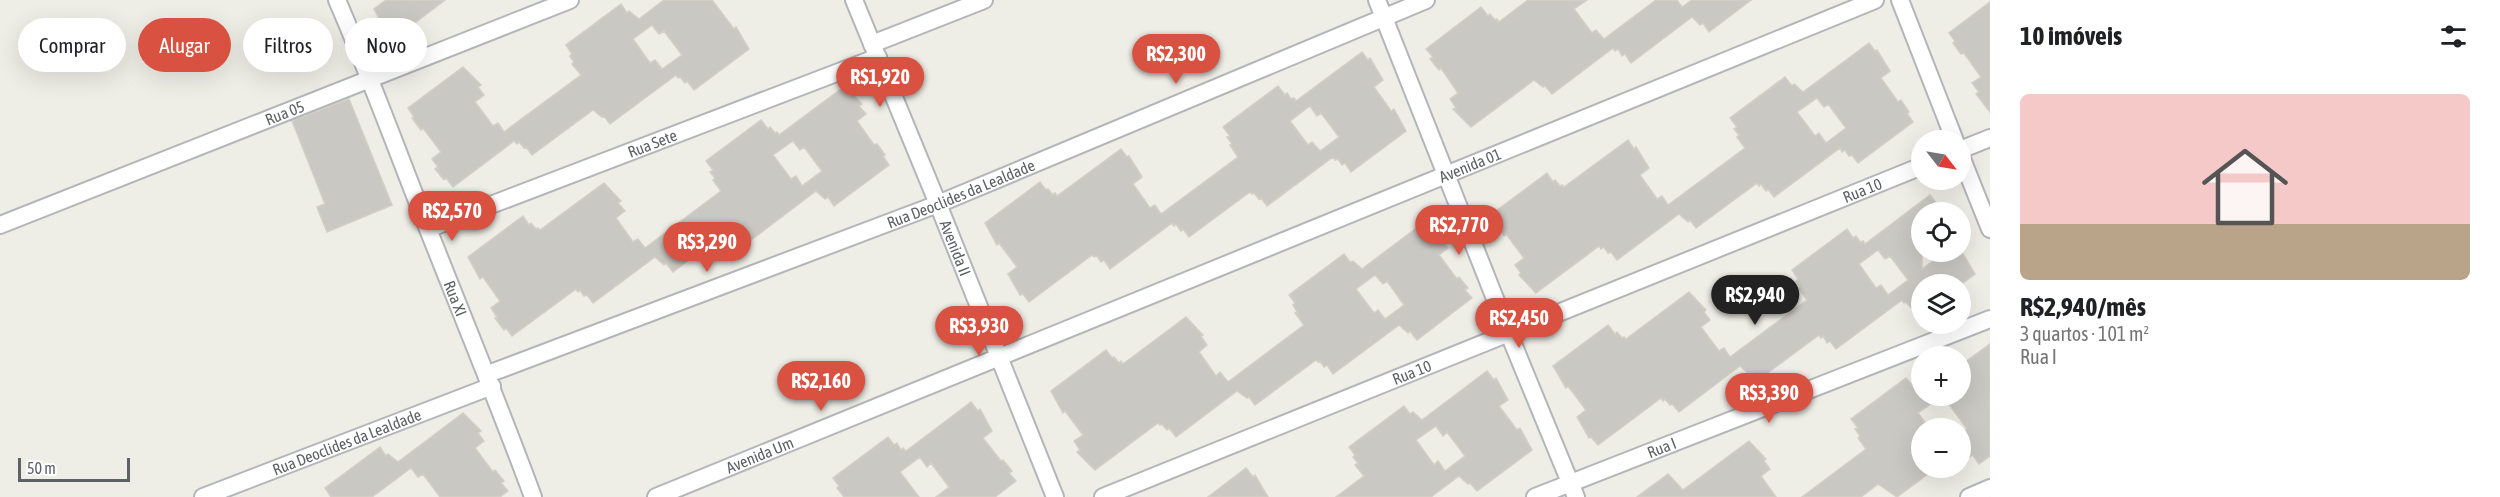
<!DOCTYPE html>
<html lang="pt">
<meta charset="utf-8">
<style>
body{margin:0;font-family:"Asap Condensed",sans-serif;background:#f6f6f6;color:#202124;height:100vh;display:flex;flex-direction:column;font-size:22px;white-space:nowrap}
*{box-sizing:border-box;margin:0}
p{font-size:20px;color:#757577}
.icon{flex:none;width:33px;height:33px;fill:none;stroke:currentColor;stroke-width:2;stroke-linecap:round;stroke-linejoin:round}
.map{position:relative;flex:1;overflow:hidden}
.drawer{display:flex;flex-direction:column;background:#fff;width:510px}
.drawer>*{flex:none}
.guide{position:absolute;left:18px;top:18px;width:570px;height:54px;display:flex;gap:12px}
.needle{width:39px;rotate:121deg}
.tools{position:absolute;left:1911px;top:130px;display:grid;gap:12px}
.tools a{display:grid;place-items:center;width:60px;height:60px;border-radius:50%;background:#fff;box-shadow:0 6px 24px #0002;font-size:30px}
.scale{position:absolute;left:18px;bottom:15px;width:112px;box-sizing:border-box;padding-left:6px;border:3px solid #5e6165;border-top:0;font-size:16px;line-height:21px;white-space:nowrap;color:#5e6165;-webkit-text-stroke:4px #fff;paint-order:stroke}
.price{position:absolute;translate:-50% -51px;padding:0 14px;border-radius:21px;background:#d95241;color:#fff;font-size:20px;line-height:39px;filter:drop-shadow(0 2px 3px #0008)}
.price::after{content:'';position:absolute;left:50%;top:36px;width:18px;height:14px;margin-left:-9px;background:inherit;clip-path:polygon(0 0,100% 0,50% 100%)}
.price.active{background:#222;color:#fff}
ul{padding:0;list-style:none}
li{display:grid;align-content:center;gap:12px;height:318px;padding:0 30px}
li+li{border-top:2px solid #e0e0e0}
li span{display:grid;place-items:center;height:186px;border-radius:9px;color:#555}
li>.icon{margin-inline-start:auto}
span .icon{width:108px;height:108px;fill:#fffc;stroke-width:1}
li b{font-size:26px}
h2{display:flex;justify-content:space-between;align-items:center;height:72px;padding:0 30px;font-size:26px}
.chip{padding:0 21px;border-radius:27px;background:#fff;box-shadow:0 6px 24px #0002;font-size:21px;line-height:54px}
.chip.active{background:#d95241;color:#fff}
main{display:flex;flex:1;min-height:0}
.map>svg:first-child{display:block}
.building{fill:#cac8c3;stroke:#d3cfc5;stroke-width:1.5;fill-rule:evenodd}
.lines{fill:none;stroke-linecap:round;stroke-linejoin:round}
.minor-casing{stroke:#b3b6b9;stroke-width:20}
.minor{stroke:#fff;stroke-width:16}
.labels{text-anchor:middle;stroke-width:4.5;stroke-linejoin:round;paint-order:stroke}
.street-label{font-size:16px;fill:#5e6165;stroke:#fff}
</style>
<main>
<div class="map">
<svg width="1990" height="497" viewBox="0 0 1990 497">
<rect width="100%" height="100%" fill="#eeede6"/>
<path class="building" d="M386,0H445L395,38L388,29L386,31L374,9Z
M664,0H712L734,29L736,27L749,49L694,90L687,81L685,83L680,77L678,78L676,75L610,124L604,116L602,117L593,110L532,155L526,147L524,148L519,142L517,144L514,141L453,187L446,178L444,180L435,169L438,167L432,159L441,152L423,128L421,130L412,118L414,117L408,108L463,67L481,85L478,87L484,95L475,102L493,126L498,123L504,132L581,75L572,64L574,62L570,56L572,54L566,45L621,4L627,13L629,11L639,19ZM652,25L659,34L664,31L682,55L662,69L655,60L650,63L633,39Z
M1528,0H1587L1574,9L1592,33L1596,30L1604,39L1656,0H1677L1682,7L1692,0H1751L1709,32L1703,23L1700,25L1692,17L1631,63L1625,54L1622,56L1618,49L1615,51L1613,48L1552,94L1545,86L1543,87L1534,80L1471,127L1453,109L1456,108L1450,99L1458,93L1441,68L1439,70L1430,59L1433,57L1426,49L1481,7L1488,16L1490,14L1495,20L1497,19L1499,22Z
M1990,2V112L1976,94L1979,92L1972,83L1981,77L1964,53L1961,54L1953,43L1955,41L1949,33Z
M1869,43L1875,51L1877,50L1890,71L1881,78L1898,102L1901,100L1909,112L1907,113L1913,122L1858,163L1852,155L1849,156L1845,150L1842,152L1840,148L1774,197L1768,189L1766,191L1761,184L1759,186L1757,183L1696,228L1690,220L1688,222L1679,214L1617,260L1611,252L1608,253L1604,247L1601,249L1599,246L1536,293L1519,275L1521,273L1515,265L1524,258L1506,234L1504,236L1492,214L1547,173L1553,182L1555,180L1560,186L1562,185L1564,187L1628,140L1634,149L1636,147L1649,168L1640,175L1657,199L1662,196L1668,205L1745,148L1737,137L1739,135L1734,129L1737,127L1730,118L1785,77L1792,86L1794,84L1803,92ZM1817,98L1824,107L1828,104L1846,128L1826,143L1819,133L1815,136L1797,112Z
M1362,52L1368,60L1370,58L1383,80L1374,87L1391,111L1394,109L1406,131L1351,172L1345,163L1342,165L1338,159L1335,160L1333,157L1267,206L1261,198L1259,199L1254,193L1252,194L1250,192L1189,237L1183,229L1181,231L1176,224L1174,226L1172,223L1110,269L1104,260L1101,262L1097,256L1094,257L1092,255L1029,302L1023,294L1020,295L1008,274L1017,267L999,243L997,245L985,223L1040,182L1046,190L1048,189L1053,195L1055,193L1057,196L1121,149L1127,157L1129,156L1142,177L1133,184L1150,208L1155,205L1161,214L1238,157L1230,145L1232,144L1227,137L1230,136L1223,127L1278,86L1285,95L1287,93L1291,99L1294,98L1296,101ZM1310,106L1317,116L1321,113L1339,137L1320,151L1312,142L1308,145L1290,121Z
M845,86L862,104L859,106L866,114L857,121L874,145L877,144L885,155L883,156L889,165L834,206L828,197L825,199L816,191L751,240L744,232L742,234L737,227L735,229L733,226L673,272L666,263L664,265L655,257L593,303L587,295L584,296L580,290L578,292L576,289L512,336L506,328L504,330L495,318L497,317L491,308L500,301L483,277L480,279L468,257L523,216L529,225L531,223L536,229L538,228L540,230L604,183L621,201L618,203L625,211L616,218L633,242L638,239L645,248L721,191L713,180L715,178L710,172L713,170L706,161L761,120L768,129L770,127L775,133L777,132L779,135ZM793,141L800,150L804,147L822,171L802,186L796,176L791,179L773,155Z
M349,99L392,205L327,232L317,207L325,204L292,121Z
M1930,195L1944,213H1922V269L1945,252H1962L1975,274L1960,285H1922V318L1913,306L1911,308L1906,302L1904,303L1902,300L1836,349L1830,341L1827,343L1823,336L1821,338L1819,335L1758,380L1752,372L1749,374L1740,366L1679,412L1672,404L1670,405L1665,399L1663,401L1661,398L1598,445L1591,437L1589,438L1577,417L1586,410L1568,386L1566,388L1553,366L1608,325L1615,334L1617,332L1622,338L1624,337L1626,339L1689,292L1706,310L1704,312L1710,320L1701,327L1719,351L1724,348L1730,357L1807,300L1798,288L1800,287L1796,281L1798,279L1792,270L1847,229L1853,238L1856,236L1860,242L1863,241L1865,244ZM1878,250L1885,259L1890,256L1908,280L1888,295L1881,285L1876,288L1859,264Z
M1427,220L1444,238L1442,239L1448,248L1439,255L1457,279L1459,277L1468,288L1465,290L1472,298L1417,340L1410,331L1408,333L1399,325L1333,374L1327,365L1324,367L1320,361L1318,362L1316,360L1255,405L1249,397L1247,398L1237,391L1176,437L1169,428L1167,430L1162,424L1160,425L1158,423L1095,470L1077,452L1080,450L1074,441L1083,435L1065,411L1063,413L1051,391L1106,350L1112,358L1114,357L1119,363L1121,361L1123,364L1186,317L1203,335L1201,336L1207,345L1199,352L1216,376L1220,372L1228,382L1304,325L1295,313L1297,312L1293,305L1295,303L1289,295L1344,254L1350,262L1353,261L1362,269ZM1375,275L1383,284L1387,281L1404,305L1385,319L1378,310L1374,313L1356,289Z
M1990,344V456L1979,464L1973,455L1970,457L1966,451L1960,455V434L1967,429L1943,396H1960V366Z
M1487,371L1494,380L1496,378L1508,400L1499,406L1517,430L1520,428L1532,450L1477,491L1470,483L1468,484L1459,476L1431,497H1336L1364,476L1355,465L1358,463L1353,457L1355,455L1349,447L1404,406L1410,414L1413,412L1422,420ZM1436,426L1443,436L1447,432L1465,456L1445,471L1438,461L1434,465L1416,440Z
M1906,378L1913,386L1915,385L1922,396H1942L1918,413L1930,429H1922V468H1936L1897,497L1878,484L1861,497H1802L1866,449L1858,438L1860,436L1855,429L1858,428L1851,419Z
M971,402L978,411L980,409L992,431L983,438L1001,461L1003,460L1012,471L1009,473L1016,481L995,497H936L949,487L931,463L927,467L920,457L900,472L919,497H844L837,488L839,486L833,478L888,437L894,445L897,443L901,450L903,448L906,451Z
M463,413L481,431L478,433L484,441L475,448L493,472L495,470L504,481L501,483L508,491L500,497H440L423,474L418,477L411,468L372,497H331L325,488L380,447L386,456L388,454L398,462Z
M1749,441L1766,459L1764,461L1770,469L1761,476L1776,497H1637L1668,474L1683,490Z
M1246,468L1253,477L1255,475L1268,497H1208Z"/>
<g class="lines">
<g class="minor-casing">
<g id="minor">
<path id="s1" d="M337,0C370,76 398,153 428,229C463,318 500,407 533,497"/>
<path id="s2" d="M854,0L938,204L1055,497"/>
<path d="M1377,0L1509,334L1576,497"/>
<path d="M1900,0L1955,141"/>
<path d="M872,44L984,0"/>
<path d="M1960,150L1990,138"/>
<path d="M1960,154L1990,229"/>
<path id="s3" d="M0,225L570,0"/>
<path id="s4" d="M428,229L878,57"/>
<path id="s5" d="M488,374L938,204L1426,0"/>
<path id="s6" d="M203,497L492,386"/>
<path id="s7" d="M656,497L1875,0"/>
<path id="s8" d="M1103,497L1922,166"/>
<path id="s9" d="M1535,497L1990,319"/>
<path d="M1969,497L1990,488"/>
</g>
</g>
<use href="#minor" class="minor"/>
</g>
<g class="labels">
<g class="street-label">
<text dy="6" stroke="none"><textPath href="#s3" startOffset="306">Rua 05</textPath></text>
<text dy="6" stroke="none"><textPath href="#s4" startOffset="240">Rua Sete</textPath></text>
<text dy="6" stroke="none"><textPath href="#s7" startOffset="879">Avenida 01</textPath></text>
<text dy="6" stroke="none"><textPath href="#s8" startOffset="819">Rua 10</textPath></text>
<text dy="6" stroke="none"><textPath href="#s5" startOffset="506">Rua Deoclides da Lealdade</textPath></text>
<text dy="6" stroke="none"><textPath href="#s2" startOffset="268">Avenida II</textPath></text>
<text dy="6" stroke="none"><textPath href="#s1" startOffset="321">Rua XI</textPath></text>
<text dy="6" stroke="none"><textPath href="#s8" startOffset="333">Rua 10</textPath></text>
<text dy="6" stroke="none"><textPath href="#s6" startOffset="154">Rua Deoclides da Lealdade</textPath></text>
<text dy="6" stroke="none"><textPath href="#s9" startOffset="136">Rua I</textPath></text>
<text dy="6" stroke="none"><textPath href="#s7" startOffset="112">Avenida Um</textPath></text>
</g>
</g>
</svg>
<div class="tools">
<a><svg class="needle" viewBox="-14 -14 28 28"><path d="M0-13l5 13h-10z" fill="#e53935"/><path d="M0 13l5-13h-10z" fill="#757577"/></svg></a>
<a><svg class="icon" aria-label="locate" viewBox="0 0 24 24"><circle cx="12" cy="12" r="6"/><path d="M12 2v4M12 18v4M2 12h4M18 12h4"/></svg></a>
<a><svg class="icon" aria-label="layers" viewBox="0 0 24 24"><path d="M12 4l9 5-9 5-9-5zM3 14l9 5 9-5"/></svg></a>
<a>+</a>
<a>−</a>
</div>
<div class="scale">50 m</div>
<b class="price" style="left:1176px;top:85px">R$2,300</b>
<b class="price" style="left:880px;top:108px">R$1,920</b>
<b class="price" style="left:452px;top:242px">R$2,570</b>
<b class="price" style="left:1459px;top:256px">R$2,770</b>
<b class="price" style="left:707px;top:273px">R$3,290</b>
<b class="price active" style="left:1755px;top:326px">R$2,940</b>
<b class="price" style="left:1519px;top:349px">R$2,450</b>
<b class="price" style="left:979px;top:357px">R$3,930</b>
<b class="price" style="left:821px;top:412px">R$2,160</b>
<b class="price" style="left:1769px;top:424px">R$3,390</b>
<div class="guide">
<a class="chip">Comprar</a>
<a class="chip active">Alugar</a>
<a class="chip">Filtros</a>
<a class="chip">Novo</a>
</div>
</div>
<section class="drawer">
<h2>10 imóveis<svg class="icon" aria-label="filters" viewBox="0 0 24 24"><path d="M4 7h16M4 17h16"/><circle cx="9" cy="7" r="2"/><circle cx="15" cy="17" r="2"/></svg></h2>
<ul>
<li><span style="background:linear-gradient(#f6c9c9 70%,#b9a48a 0)"><svg class="icon" aria-label="home" viewBox="0 0 24 24"><path d="M3 11l9-7 9 7M6 9v11h12V9"/></svg></span><div><b>R$2,940/mês</b><p>3 quartos · 101 m²</p><p>Rua I</p></div></li>
</ul>
</section>
</main>
